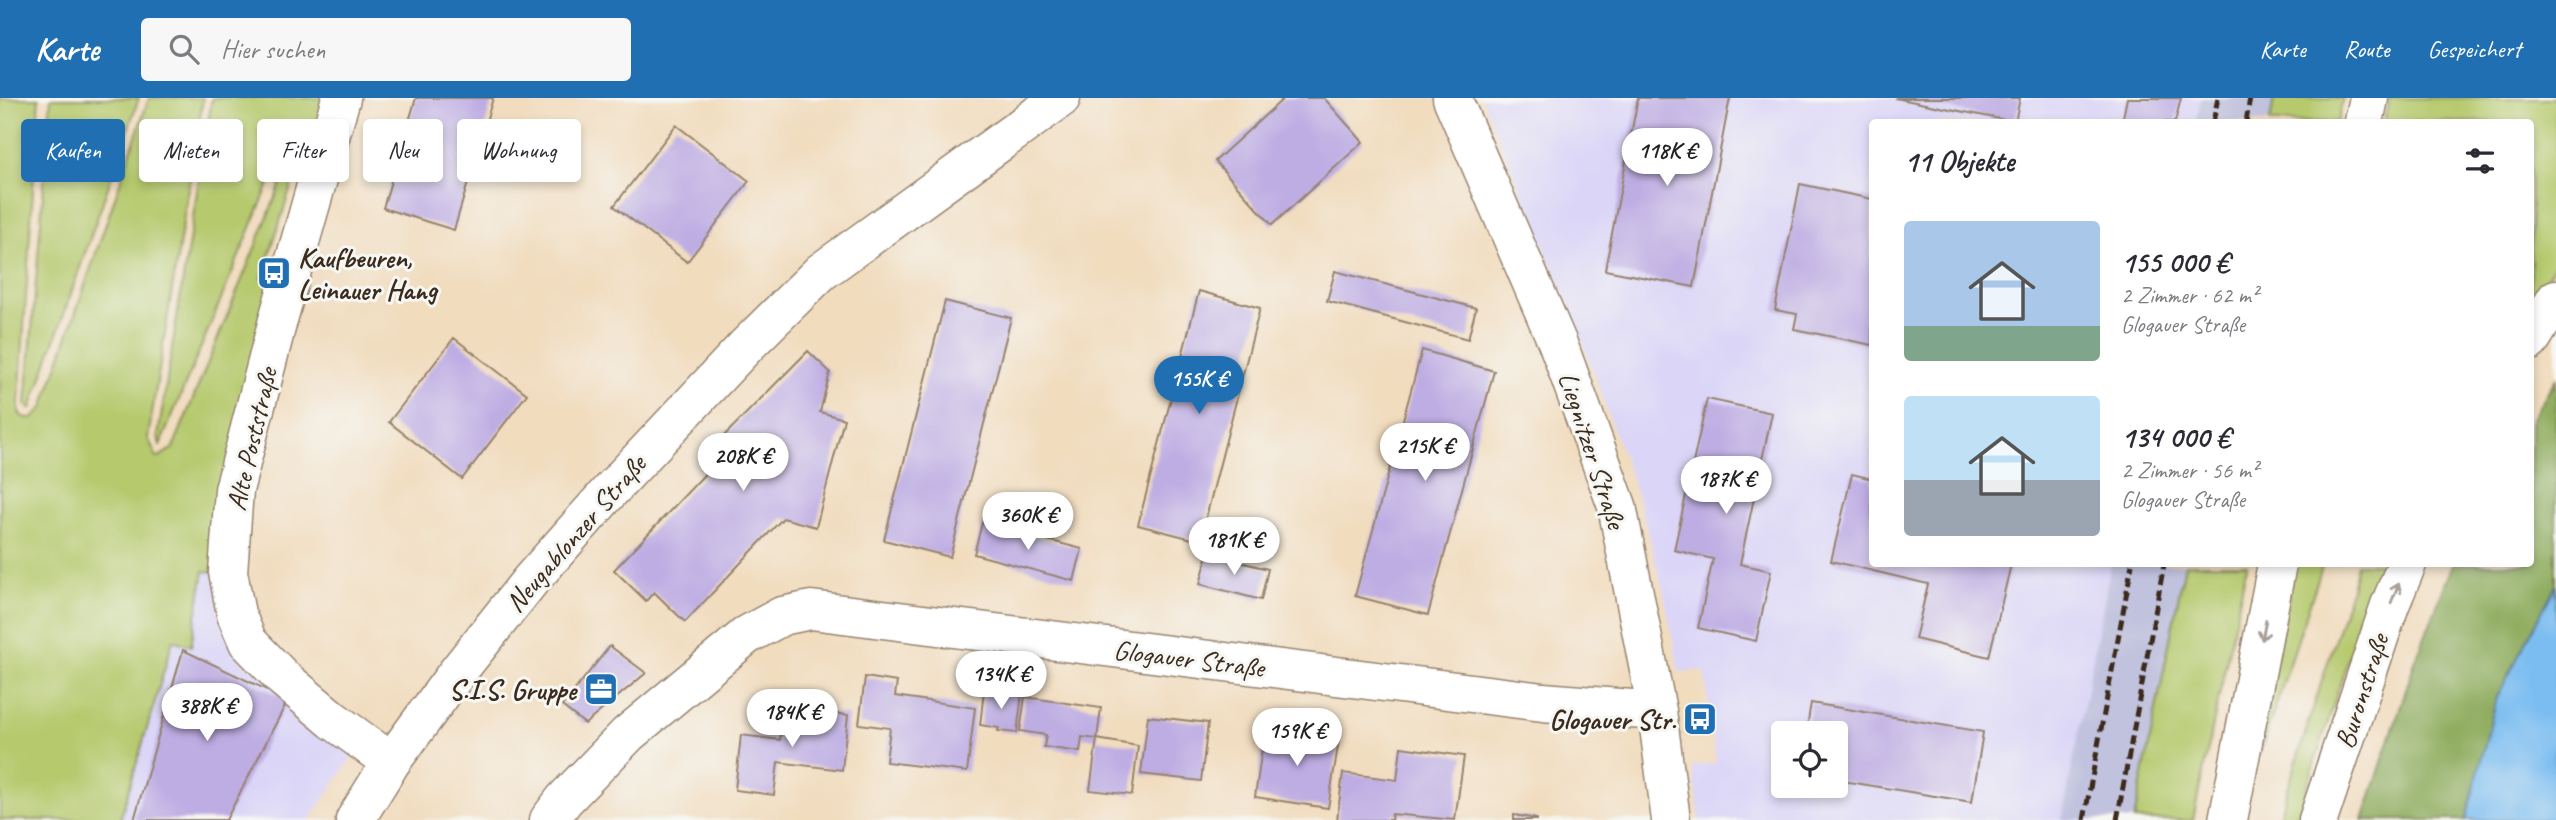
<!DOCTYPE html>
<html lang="de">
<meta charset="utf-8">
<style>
body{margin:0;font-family:Caveat,sans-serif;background:#f7f7f7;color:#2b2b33;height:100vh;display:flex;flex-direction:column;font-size:26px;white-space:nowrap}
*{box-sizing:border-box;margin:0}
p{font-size:23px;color:#7c7c81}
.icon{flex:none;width:38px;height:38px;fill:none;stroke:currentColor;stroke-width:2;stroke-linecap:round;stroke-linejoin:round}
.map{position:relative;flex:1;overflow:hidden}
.drawer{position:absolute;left:1869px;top:21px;width:665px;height:448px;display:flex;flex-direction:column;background:#fff;border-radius:7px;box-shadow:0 4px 10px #0003}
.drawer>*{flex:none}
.top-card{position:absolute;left:21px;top:21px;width:665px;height:63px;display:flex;gap:14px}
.buttons{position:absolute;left:1771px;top:623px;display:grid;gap:14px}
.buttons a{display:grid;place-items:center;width:77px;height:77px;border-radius:7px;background:#fff;box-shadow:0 4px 10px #0003;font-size:35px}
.price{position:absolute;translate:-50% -60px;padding:0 16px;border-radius:24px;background:#fff;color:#222;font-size:23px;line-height:46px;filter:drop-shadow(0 2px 4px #0008)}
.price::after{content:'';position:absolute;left:50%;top:42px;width:21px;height:16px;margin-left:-10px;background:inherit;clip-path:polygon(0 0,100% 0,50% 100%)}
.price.on{background:#1f6fb2;color:#fff}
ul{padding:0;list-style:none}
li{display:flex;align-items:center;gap:21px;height:175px;padding:0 35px}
li span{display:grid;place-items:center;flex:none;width:196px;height:140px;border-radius:7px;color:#555}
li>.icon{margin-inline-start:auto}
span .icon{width:84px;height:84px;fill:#fffc;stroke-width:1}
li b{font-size:30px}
h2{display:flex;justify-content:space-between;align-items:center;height:84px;padding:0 35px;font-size:30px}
.tag{padding:0 24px;border-radius:7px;background:#fff;box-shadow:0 4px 10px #0003;font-size:24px;line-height:63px}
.tag.on{background:#1f6fb2;color:#fff}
header{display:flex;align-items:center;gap:42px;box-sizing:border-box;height:98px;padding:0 35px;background:#1f6fb2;color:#fff}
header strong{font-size:33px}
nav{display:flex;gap:38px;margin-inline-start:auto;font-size:24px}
.search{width:490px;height:63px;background:#f7f7f7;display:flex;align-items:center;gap:18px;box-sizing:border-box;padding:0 24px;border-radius:7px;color:#7c7c81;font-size:26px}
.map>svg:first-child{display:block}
.built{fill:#dbd6f7;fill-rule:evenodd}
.industrial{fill:#c1c2dd}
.green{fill:#b6c96d;stroke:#787a46;stroke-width:2}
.forest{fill:#90ad60;stroke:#666c3f;stroke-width:2}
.water{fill:#7bbdf1;stroke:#5b7488;stroke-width:2}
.building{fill:#beade3}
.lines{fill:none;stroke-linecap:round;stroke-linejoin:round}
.minor-casing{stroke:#96836e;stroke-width:41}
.minor{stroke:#fff;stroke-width:38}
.rail{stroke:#3b2a1e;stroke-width:5;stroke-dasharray:10 5;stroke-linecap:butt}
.oneway{stroke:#a79f9a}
.labels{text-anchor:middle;stroke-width:6;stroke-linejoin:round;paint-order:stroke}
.poi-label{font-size:28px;font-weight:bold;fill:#3b2a1e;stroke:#f6f6f2;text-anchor:end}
.street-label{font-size:28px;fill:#3b2a1e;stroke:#f6f6f2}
</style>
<header>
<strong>Karte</strong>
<div class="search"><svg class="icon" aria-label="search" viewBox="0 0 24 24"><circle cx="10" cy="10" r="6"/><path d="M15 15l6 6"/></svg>Hier suchen</div>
<nav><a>Karte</a><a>Route</a><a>Gespeichert</a></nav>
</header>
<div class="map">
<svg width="2556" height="722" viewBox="0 0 2556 722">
<rect width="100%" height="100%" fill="#f6f6f2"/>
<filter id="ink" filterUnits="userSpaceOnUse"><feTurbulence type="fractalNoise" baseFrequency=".0143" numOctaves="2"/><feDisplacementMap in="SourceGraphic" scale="14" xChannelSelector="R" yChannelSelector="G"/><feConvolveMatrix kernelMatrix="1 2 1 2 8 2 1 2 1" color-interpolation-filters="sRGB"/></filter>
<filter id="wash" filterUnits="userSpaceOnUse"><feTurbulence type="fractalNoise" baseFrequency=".00686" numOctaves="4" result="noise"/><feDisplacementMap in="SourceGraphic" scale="28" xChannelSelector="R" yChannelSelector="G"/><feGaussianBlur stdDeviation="1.57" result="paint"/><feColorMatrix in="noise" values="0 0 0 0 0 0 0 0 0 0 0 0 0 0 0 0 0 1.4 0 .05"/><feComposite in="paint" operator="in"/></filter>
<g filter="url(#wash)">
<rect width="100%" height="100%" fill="#f1dcbe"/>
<path class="built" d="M1482,0H2202L2197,24H1872V466H2114L2064,722H1700L1692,668L1716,665L1704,572L1679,574L1664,496L1639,403L1580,236ZM1783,635H1836V688H1783Z
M204,472L217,474L226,519L358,650L310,722H120L173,541L191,547Z"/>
<path class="industrial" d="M2201,0H2274L2270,24H2196Z
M2111,466H2185L2134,722H2062Z"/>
<path class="green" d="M0,0H39L19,304V315L23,319L32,321L43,310L149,0H203L148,340L157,360L173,350L290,64L299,52L303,51L262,180L273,183L217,474L204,473L191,548L173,542L120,722H0Z
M51,0H139L31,310L27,309L26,306Z
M212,0H327L318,29C301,34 290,46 280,60L160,347L158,338Z
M2274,0H2343L2338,24H2270Z
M2389,0H2556V164L2531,207L2530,24H2384Z
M2185,466H2247L2193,722H2134Z
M2294,466H2323L2259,658Z
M2357,466H2385L2369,497L2296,722H2278L2351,491Z"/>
<path class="forest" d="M2556,280V487L2497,599L2466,722H2363L2415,564L2453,466H2530L2531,322Z"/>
<path class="water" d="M2556,487V722H2466L2497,599Z"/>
<g id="blocks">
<path class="building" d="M416,0H493L454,132L383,110Z
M1284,0H1324L1363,44L1272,127L1215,63Z
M1638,0H1730L1694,189L1605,172Z
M1895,0H2020L2015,24Z
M2127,0H2181L2175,24H2122Z
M676,27L749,83L687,164L614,108Z
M1800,86L1872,101V247L1794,231L1797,216L1775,212Z
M1335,173L1476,210L1468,241L1327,203Z
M1199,193L1260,210L1200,443L1138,427Z
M945,203L1011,220L950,459L884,442Z
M454,240L527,296L462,381L389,324Z
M1422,252L1494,273L1428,517L1355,498Z
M808,253L830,274L820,314L844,321L816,429L783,420L685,524L654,494L646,503L614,472L720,360L711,351Z
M1707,301L1772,315L1740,466L1771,473L1756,543L1698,530L1713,461L1674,452Z
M1852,376L1872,381V466H2011L1989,559L1915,541L1928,486L1831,463Z
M982,425L1082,451L1074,483L974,456Z
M1208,456L1268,471L1261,502L1200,486Z
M610,548L646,575L585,626L562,608Z
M183,552L288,602L226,722H134Z
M865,579L897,584L895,598L975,610L967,674L886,664L890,630L859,626Z
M984,593L1022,595L1017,635L998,633L999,630L980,627Z
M1025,599L1101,610L1097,641L1082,639L1080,654L1044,649L1046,637L1020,633Z
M1811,605L1983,634L1972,704L1836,682V635H1806Z
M784,609L848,617L842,672L778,664L774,697L735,692L741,637L780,642Z
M1148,618L1208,625L1201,683L1141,676Z
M1265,630L1339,642L1328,710L1255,699Z
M1097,641L1138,648L1132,697L1090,692Z
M1401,649L1464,658L1455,722L1392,716L1391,722H1337L1343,675L1397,682Z
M1514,717L1537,721V722H1514Z"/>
</g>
</g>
<g filter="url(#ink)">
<use href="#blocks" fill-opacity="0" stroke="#96836e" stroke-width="2"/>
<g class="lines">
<g class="minor-casing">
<path id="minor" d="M341,0L279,218L234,392L228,474L236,516L248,544L283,580L333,622L391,664
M1452,0L1558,246L1617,408L1657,613L1671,722
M2364,24L2369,0
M2530,243L2556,201
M355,722L391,664L459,572L530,483L608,395L746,248L821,174L1061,0
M549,722L564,702L628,636L747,537L782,518L811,512L1543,604L1657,613
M2228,722L2277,466
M2318,722L2390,507L2407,466"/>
</g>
<use href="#minor" class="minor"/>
<path class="rail" d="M2213,24L2218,0
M2246,24L2250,0
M2084,722L2132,466
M2117,722L2164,466"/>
</g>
<defs><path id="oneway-shaft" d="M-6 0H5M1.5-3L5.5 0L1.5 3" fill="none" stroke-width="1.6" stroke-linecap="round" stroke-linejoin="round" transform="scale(1.75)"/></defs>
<g class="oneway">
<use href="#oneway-shaft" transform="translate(2395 495) rotate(-68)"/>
<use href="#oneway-shaft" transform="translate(2264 532) rotate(101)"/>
</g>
</g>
<defs>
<g id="bus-square" transform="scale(1.75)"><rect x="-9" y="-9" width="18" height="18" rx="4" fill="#1f6fb2" stroke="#f6f6f2"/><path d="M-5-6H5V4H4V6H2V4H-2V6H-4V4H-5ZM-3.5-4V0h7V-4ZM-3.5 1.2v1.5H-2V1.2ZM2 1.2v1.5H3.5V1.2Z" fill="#fff"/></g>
<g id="office-square" transform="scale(1.75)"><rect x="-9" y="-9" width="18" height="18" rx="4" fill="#1f6fb2" stroke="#f6f6f2"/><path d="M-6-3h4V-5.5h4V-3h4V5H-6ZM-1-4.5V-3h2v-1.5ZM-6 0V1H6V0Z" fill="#fff"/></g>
</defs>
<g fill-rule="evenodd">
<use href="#bus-square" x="274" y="175"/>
<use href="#office-square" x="601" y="591"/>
<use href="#bus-square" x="1700" y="621"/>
</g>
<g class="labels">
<g class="poi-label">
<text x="298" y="169" text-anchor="start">Kaufbeuren,<tspan x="298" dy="32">Leinauer Hang</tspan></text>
<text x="576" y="601">S.I.S. Gruppe</text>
<text x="1676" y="631">Glogauer Str.</text>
</g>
<g class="street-label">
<text transform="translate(251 341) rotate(-77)" y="10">Alte Poststraße</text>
<text transform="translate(1593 352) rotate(72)" y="10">Liegnitzer Straße</text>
<text transform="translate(575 435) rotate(-49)" y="10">Neugablonzer Straße</text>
<text transform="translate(1189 560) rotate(7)" y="10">Glogauer Straße</text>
<text transform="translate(2361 593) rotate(-72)" y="10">Buronstraße</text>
</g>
</g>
</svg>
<div class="buttons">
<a><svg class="icon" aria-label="locate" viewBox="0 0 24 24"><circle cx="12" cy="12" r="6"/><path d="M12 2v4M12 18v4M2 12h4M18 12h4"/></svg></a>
</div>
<b class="price" style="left:1667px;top:90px">118K €</b>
<b class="price on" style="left:1199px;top:318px">155K €</b>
<b class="price" style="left:1425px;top:385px">215K €</b>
<b class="price" style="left:743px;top:395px">208K €</b>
<b class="price" style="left:1726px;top:418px">187K €</b>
<b class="price" style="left:1028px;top:454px">360K €</b>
<b class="price" style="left:1234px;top:479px">181K €</b>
<b class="price" style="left:1001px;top:613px">134K €</b>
<b class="price" style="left:207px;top:645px">388K €</b>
<b class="price" style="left:792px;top:651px">184K €</b>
<b class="price" style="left:1297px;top:670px">159K €</b>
<div class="top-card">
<a class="tag on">Kaufen</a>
<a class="tag">Mieten</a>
<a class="tag">Filter</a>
<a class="tag">Neu</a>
<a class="tag">Wohnung</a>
</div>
<section class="drawer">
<h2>11 Objekte<svg class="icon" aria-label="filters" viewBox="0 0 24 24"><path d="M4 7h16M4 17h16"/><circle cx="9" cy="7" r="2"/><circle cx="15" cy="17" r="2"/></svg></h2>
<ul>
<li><span style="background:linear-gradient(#a9c7e8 75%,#7fa58c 0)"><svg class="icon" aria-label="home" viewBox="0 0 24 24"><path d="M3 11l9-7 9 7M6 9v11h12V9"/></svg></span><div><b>155 000 €</b><p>2 Zimmer · 62 m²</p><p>Glogauer Straße</p></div></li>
<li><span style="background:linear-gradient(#bfe0f5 60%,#9aa5b1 0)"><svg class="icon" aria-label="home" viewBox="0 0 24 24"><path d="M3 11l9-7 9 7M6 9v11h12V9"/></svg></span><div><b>134 000 €</b><p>2 Zimmer · 56 m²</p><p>Glogauer Straße</p></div></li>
</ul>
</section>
</div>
